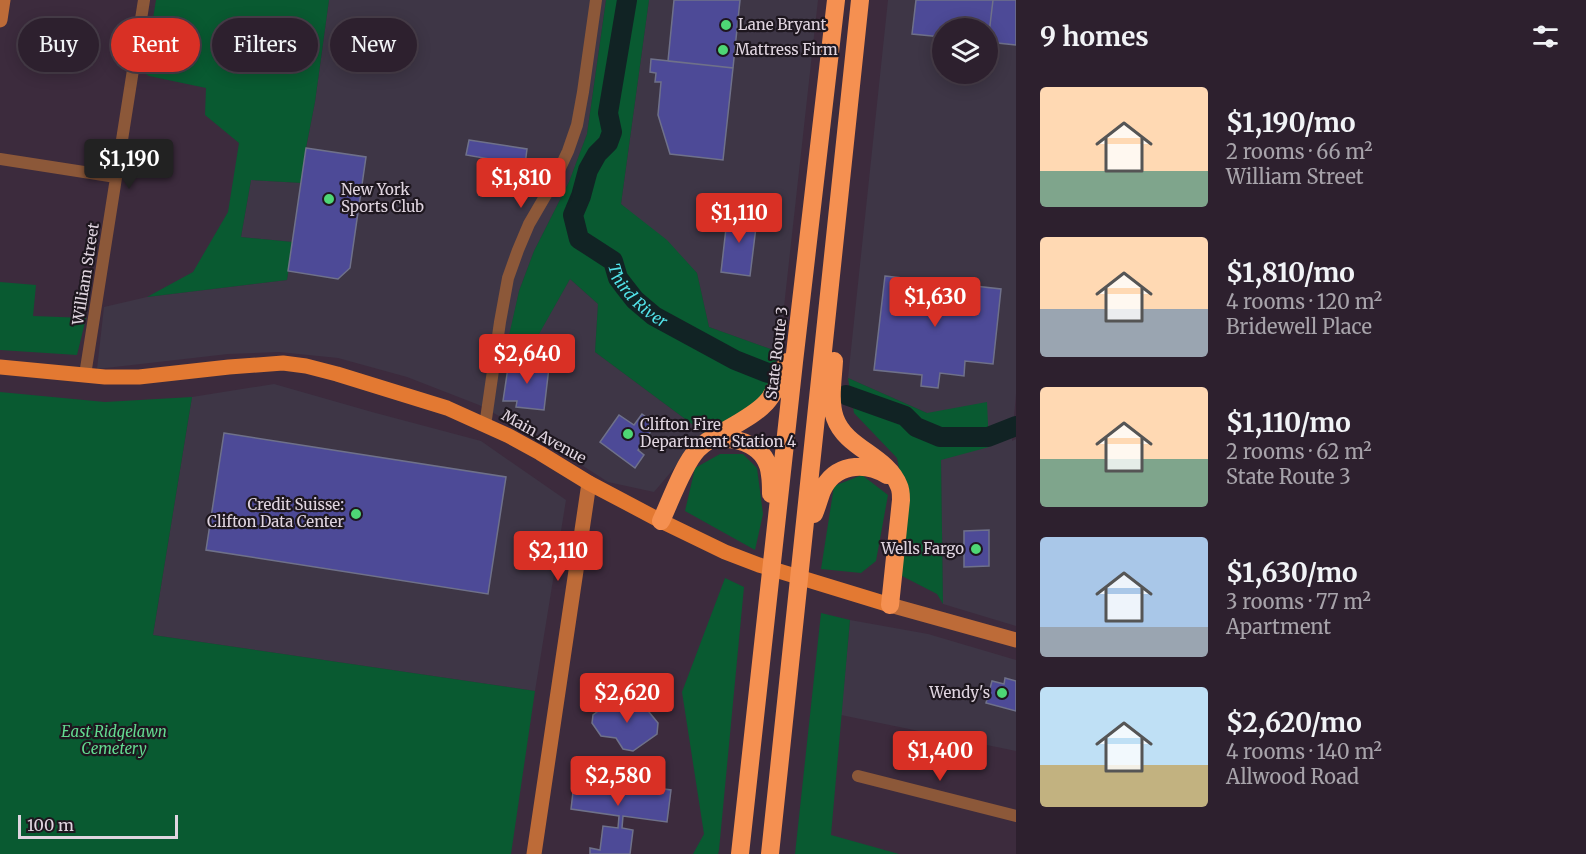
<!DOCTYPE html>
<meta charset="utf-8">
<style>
body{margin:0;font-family:Merriweather,serif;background:#352836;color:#f1f3f6;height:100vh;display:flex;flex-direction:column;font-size:22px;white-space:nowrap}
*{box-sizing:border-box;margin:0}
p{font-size:20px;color:#a7a3aa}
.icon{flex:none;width:33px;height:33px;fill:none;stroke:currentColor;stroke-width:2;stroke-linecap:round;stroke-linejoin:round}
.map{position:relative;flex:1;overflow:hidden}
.details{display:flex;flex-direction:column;background:#2d202e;width:570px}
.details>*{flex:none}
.banner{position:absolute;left:18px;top:18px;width:570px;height:54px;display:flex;gap:12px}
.fabs{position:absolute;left:932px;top:18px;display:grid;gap:12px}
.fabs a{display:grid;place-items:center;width:66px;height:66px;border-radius:50%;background:#2d202e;box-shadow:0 3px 15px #0003,0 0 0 2px #483e4a;font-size:30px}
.scale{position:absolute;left:18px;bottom:15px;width:160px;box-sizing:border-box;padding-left:6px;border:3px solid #e0d5e0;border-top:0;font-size:16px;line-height:21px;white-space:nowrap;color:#e0d5e0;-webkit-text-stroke:4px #1e171f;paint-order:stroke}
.price{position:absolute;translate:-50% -51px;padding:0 14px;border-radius:6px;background:#d93025;color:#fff;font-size:20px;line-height:39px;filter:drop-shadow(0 2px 3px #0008)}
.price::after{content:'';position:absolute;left:50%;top:36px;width:18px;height:14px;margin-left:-9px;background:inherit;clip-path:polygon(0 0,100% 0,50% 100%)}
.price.active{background:#222;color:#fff}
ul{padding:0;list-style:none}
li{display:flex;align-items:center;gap:18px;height:150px;padding:0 24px}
li span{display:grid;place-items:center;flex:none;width:168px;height:120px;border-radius:6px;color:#555}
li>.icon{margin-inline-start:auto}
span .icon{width:72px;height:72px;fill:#fffc;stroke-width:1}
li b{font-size:26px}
h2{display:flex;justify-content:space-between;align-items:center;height:72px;padding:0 24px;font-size:26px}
.chip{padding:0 21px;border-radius:27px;background:#2d202e;box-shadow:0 3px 15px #0003,0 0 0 2px #483e4a;font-size:21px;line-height:54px}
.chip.active{background:#d93025;color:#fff}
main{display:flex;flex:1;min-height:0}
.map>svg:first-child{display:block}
.commercial{fill:#3e3646;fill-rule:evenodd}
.green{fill:#095a31}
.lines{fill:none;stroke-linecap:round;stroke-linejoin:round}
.river{stroke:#112324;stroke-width:20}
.building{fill:#4d4a97;stroke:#6f718a;stroke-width:1.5}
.street{stroke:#8c5839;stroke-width:12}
.secondary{stroke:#bd6b38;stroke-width:15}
.primary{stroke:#e37932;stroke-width:15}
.highway{stroke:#f59051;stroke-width:18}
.poi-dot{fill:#4ed675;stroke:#1e171f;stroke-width:2}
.labels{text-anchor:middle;stroke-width:4.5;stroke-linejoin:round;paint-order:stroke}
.poi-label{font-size:15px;fill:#e0d5e0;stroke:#1e171f;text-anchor:start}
.street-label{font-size:15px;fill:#e0d5e0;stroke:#1e171f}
.park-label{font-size:15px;font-style:italic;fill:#63da90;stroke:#1e171f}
.water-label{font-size:16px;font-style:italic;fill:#52e3e9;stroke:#1e171f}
</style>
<main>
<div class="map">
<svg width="1016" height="854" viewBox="0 0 1016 854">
<rect width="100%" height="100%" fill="#3c2b3d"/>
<path class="commercial" d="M329,0H606L587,134L569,182L534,251L519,291L507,348L530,349L570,279L598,304L595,352L704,433L654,492L608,482L541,439L479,405L407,377L338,358L279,352L228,354L97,369L104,307L147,297L287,280L292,242L241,237L251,180L302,183L306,148L315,102Z
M649,0H818L779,352L709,327L697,273L621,204Z
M888,0H1016V394L1012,441L1016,439V626L943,604L941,460L927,413L848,378ZM942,28H987V74H942Z
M274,384L372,412L481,441L566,500L535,691L153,635L192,397Z
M850,620L928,634L1016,660V751L841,715Z"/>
<path class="green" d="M156,0H329L315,102L306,148L302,183L251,180L241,237L293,242L287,280L147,297L193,272L228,212L239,143L205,115L206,88L149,76L144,73Z
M606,0H649L621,204L667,240L697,273L709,327L779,352L766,393L756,407L704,433L595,352L598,304L570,279L530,350L506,349L519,291L534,251L569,182L587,134Z
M0,282L36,285L33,316L86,318L77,355L0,350Z
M848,378L927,413L987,402L989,447L941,460L943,604L937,594L902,576L905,497L897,458L854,413Z
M0,392L105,402L192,397L153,635L535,691L511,854H0Z
M720,454H743L757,468L763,514L755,550L685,511L695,468Z
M862,475L888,495L876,561L861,573L821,569L834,486Z
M725,578L744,587L719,850L718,854H693L704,834L682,692Z
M821,613L850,620L831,835L899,854H795Z"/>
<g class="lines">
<g class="river">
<path id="s1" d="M627,0L608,113L612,132L608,143L597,154L588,170L581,196L573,215L579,239L613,261L618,278L624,286L635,300L654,316L735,360L768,373"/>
<path d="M846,395L905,416L916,427L940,437H988L1016,426"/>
</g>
</g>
<path class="building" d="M674,0H740L733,68L668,61Z
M916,0H993L988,42L987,28H942V37L912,34Z
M993,0H1016V45L988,42Z
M651,59L733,68L723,160L670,154L658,115L661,82H655L656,73L650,72Z
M469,140L527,149L525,165L466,155Z
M306,148L366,157L350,268L338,279L288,271Z
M728,211L749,213L756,227L750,276L721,272Z
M885,276L1001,289L993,364L965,361L964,376L940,373L938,388L921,386L922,375L874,370Z
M509,361L549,367L544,410L516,407L517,401H503Z
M642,414L656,424L638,450L644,455L635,468L600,442L619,415L634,425Z
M224,433L506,477L488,594L206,550Z
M989,530V566L964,567V531Z
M1005,678L1016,681V711L986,703L992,681L1004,684Z
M630,700L640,701L658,723L657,734L633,751L623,749L616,738L601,736L592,723L593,715L605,706L619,708Z
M576,766L591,768L590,779L671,790L667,822L623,816L622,828L633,830L630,854H590V848L600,850L603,826L618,828L619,816L571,809Z"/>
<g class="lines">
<path class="street" d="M0,159L116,177
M85,375L144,0
M485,426L500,322L508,278L518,250L529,224L554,181L568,151L577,125L583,92L596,0
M858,776L1016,816"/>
<path class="secondary" d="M0,20L3,0
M890,605L1016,640
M534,854L589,483"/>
<path class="primary" d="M0,367L105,377H139L229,367L283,363L306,366L337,374L447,408L509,436L540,453L589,483L661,521L725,552L759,565L890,605"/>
<path class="highway" d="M834,361C833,379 829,401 835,418C846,449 887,455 899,486C901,490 901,496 901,500L890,605
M713,440C739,436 767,446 770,475C771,481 771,488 771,494
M814,514C817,507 819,499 822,491C834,464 864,461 887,475
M661,521C670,502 683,465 697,450C705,441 717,435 728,429C765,408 773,402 787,362
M740,854L794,362L836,0
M770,854L860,0"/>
</g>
<g class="poi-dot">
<circle cx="726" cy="25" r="6"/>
<circle cx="723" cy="50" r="6"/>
<circle cx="329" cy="199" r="6"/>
<circle cx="628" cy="434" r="6"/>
<circle cx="356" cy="514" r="6"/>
<circle cx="976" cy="549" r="6"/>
<circle cx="1002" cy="693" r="6"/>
</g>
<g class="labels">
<g class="poi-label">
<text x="738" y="30">Lane Bryant</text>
<text x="735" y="55">Mattress Firm</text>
<text x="341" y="195">New York<tspan x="341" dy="17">Sports Club</tspan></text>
<text x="640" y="430">Clifton Fire<tspan x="640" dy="17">Department Station 4</tspan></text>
<text x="344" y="510" text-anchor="end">Credit Suisse:<tspan x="344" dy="17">Clifton Data Center</tspan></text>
<text x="964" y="554" text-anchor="end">Wells Fargo</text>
<text x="990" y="698" text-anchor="end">Wendy's</text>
</g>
<g class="street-label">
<text transform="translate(86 274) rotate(-81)" y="5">William Street</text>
<text transform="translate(777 353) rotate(-83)" y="5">State Route 3</text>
<text transform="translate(544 437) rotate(29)" y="5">Main Avenue</text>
</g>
<g class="park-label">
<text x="114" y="737">East Ridgelawn<tspan x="114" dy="17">Cemetery</tspan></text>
</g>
<g class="water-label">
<text dy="6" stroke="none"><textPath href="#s1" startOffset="336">Third River</textPath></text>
</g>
</g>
</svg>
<div class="fabs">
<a><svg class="icon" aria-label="layers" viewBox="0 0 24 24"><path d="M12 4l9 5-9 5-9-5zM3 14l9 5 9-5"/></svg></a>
</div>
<div class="scale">100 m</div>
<b class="price active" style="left:129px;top:190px">$1,190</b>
<b class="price" style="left:521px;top:209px">$1,810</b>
<b class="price" style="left:739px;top:244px">$1,110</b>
<b class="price" style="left:935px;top:328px">$1,630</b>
<b class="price" style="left:527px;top:385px">$2,640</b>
<b class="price" style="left:558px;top:582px">$2,110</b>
<b class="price" style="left:627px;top:724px">$2,620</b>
<b class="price" style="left:940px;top:782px">$1,400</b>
<b class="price" style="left:618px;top:807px">$2,580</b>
<div class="banner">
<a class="chip">Buy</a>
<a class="chip active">Rent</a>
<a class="chip">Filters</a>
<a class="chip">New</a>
</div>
</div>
<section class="details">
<h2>9 homes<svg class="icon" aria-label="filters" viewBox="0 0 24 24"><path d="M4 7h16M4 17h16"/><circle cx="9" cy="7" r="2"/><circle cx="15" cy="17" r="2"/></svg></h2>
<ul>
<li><span style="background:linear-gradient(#ffd9b3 70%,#7fa58c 0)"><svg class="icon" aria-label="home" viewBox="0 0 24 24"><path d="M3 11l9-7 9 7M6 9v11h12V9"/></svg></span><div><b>$1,190/mo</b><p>2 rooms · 66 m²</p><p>William Street</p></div></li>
<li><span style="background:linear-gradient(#ffd9b3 60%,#9aa5b1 0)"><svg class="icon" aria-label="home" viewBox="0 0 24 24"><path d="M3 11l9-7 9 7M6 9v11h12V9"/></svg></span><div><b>$1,810/mo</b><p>4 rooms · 120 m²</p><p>Bridewell Place</p></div></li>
<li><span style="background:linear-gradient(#ffd9b3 60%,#7fa58c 0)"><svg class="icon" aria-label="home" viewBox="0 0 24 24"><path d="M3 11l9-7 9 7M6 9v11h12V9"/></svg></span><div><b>$1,110/mo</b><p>2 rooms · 62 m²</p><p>State Route 3</p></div></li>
<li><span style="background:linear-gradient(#a9c7e8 75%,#9aa5b1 0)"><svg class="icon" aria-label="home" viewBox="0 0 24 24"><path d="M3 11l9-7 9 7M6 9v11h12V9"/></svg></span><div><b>$1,630/mo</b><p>3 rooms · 77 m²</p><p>Apartment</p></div></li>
<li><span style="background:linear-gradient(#bfe0f5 65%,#c2b280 0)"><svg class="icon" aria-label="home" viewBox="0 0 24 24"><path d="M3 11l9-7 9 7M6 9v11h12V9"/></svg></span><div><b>$2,620/mo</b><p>4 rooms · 140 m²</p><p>Allwood Road</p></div></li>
</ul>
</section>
</main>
